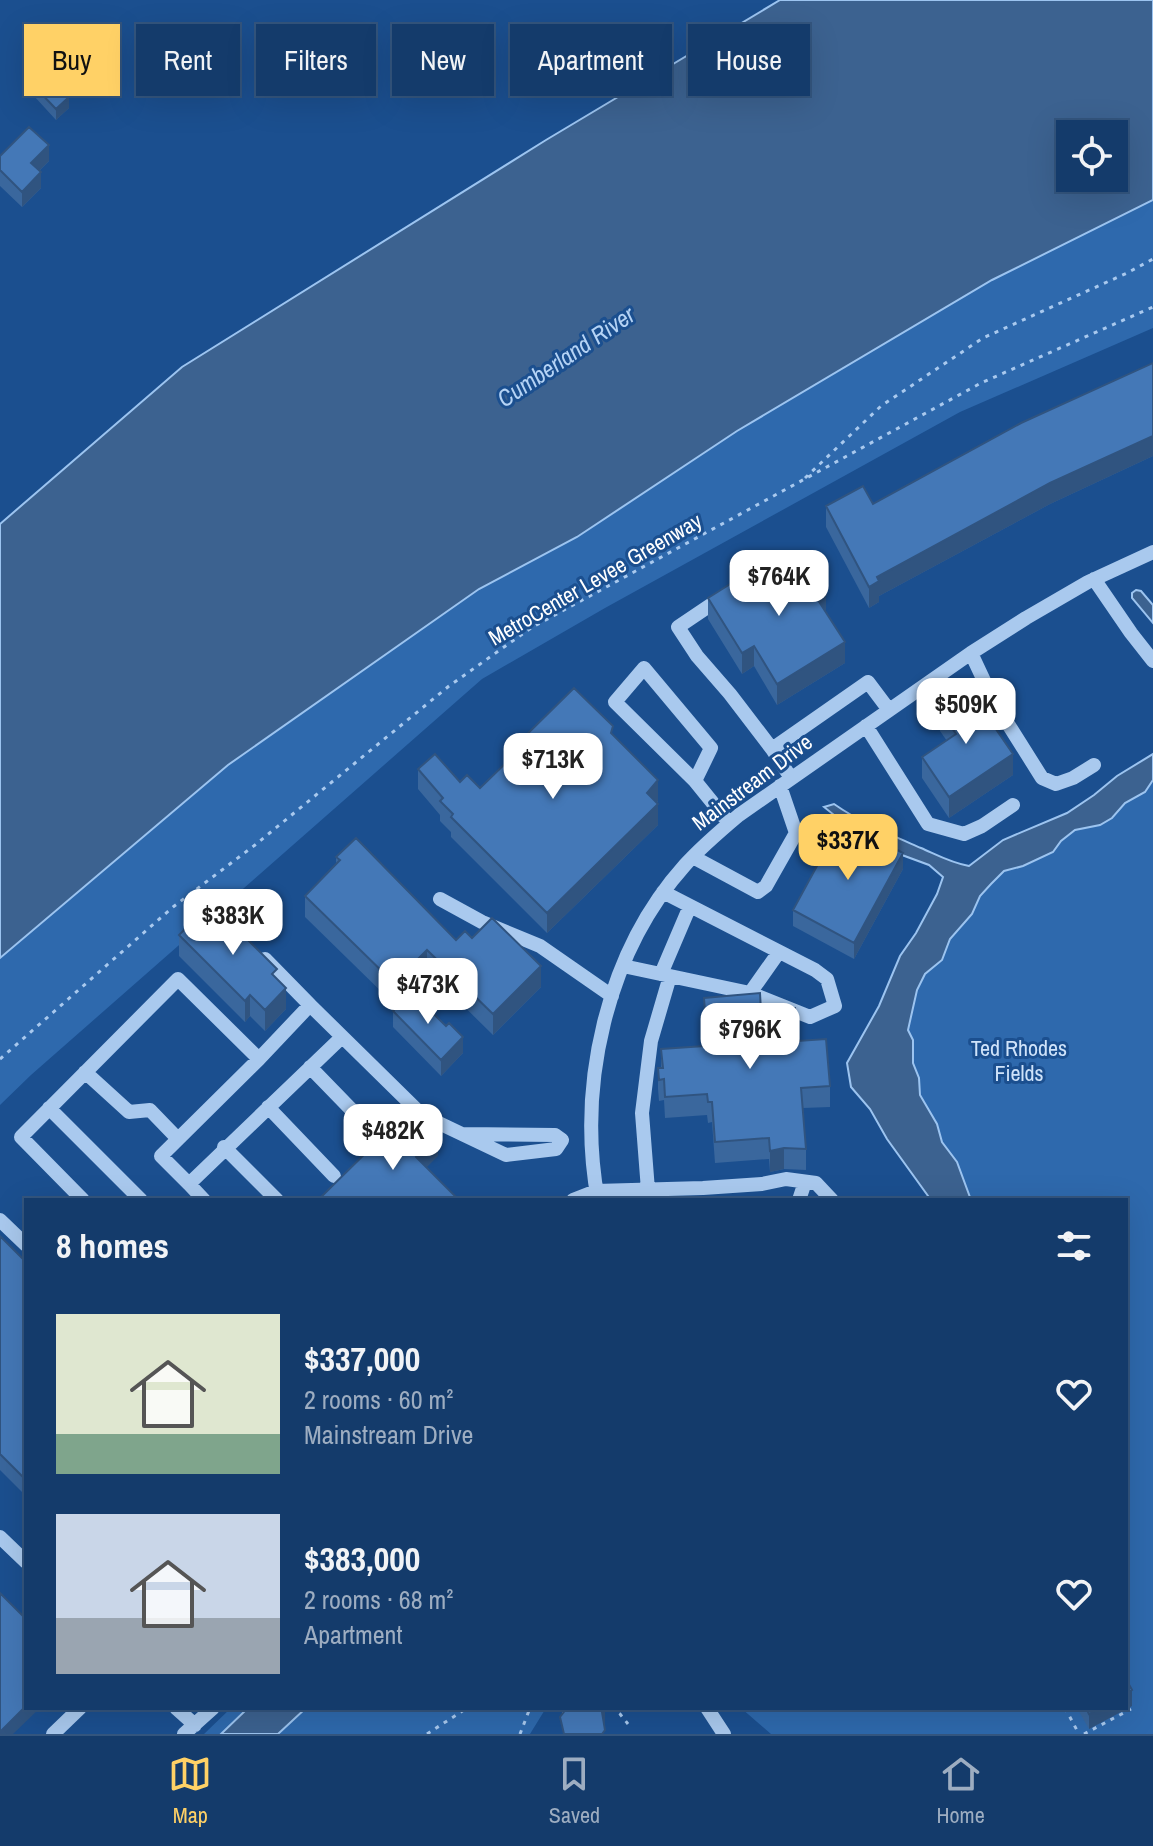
<!DOCTYPE html>
<meta charset="utf-8">
<style>
body{margin:0;font-family:"Archivo Narrow",sans-serif;background:#214673;color:#f1f3f6;height:100vh;display:flex;flex-direction:column;font-size:30px;white-space:nowrap}
*{box-sizing:border-box;margin:0}
p{font-size:26px;color:#9dadc1}
.icon{flex:none;width:44px;height:44px;fill:none;stroke:currentColor;stroke-width:2;stroke-linecap:round;stroke-linejoin:round}
.map{position:relative;flex:1;overflow:hidden}
.sheet{position:absolute;left:24px;top:1198px;width:1104px;height:512px;display:flex;flex-direction:column;background:#143b6b;border-radius:0px;box-shadow:0 8px 32px #0002,0 0 0 2px #33557e}
.sheet>*{flex:none}
.banner{position:absolute;left:24px;top:24px;width:1106px;height:72px;display:flex;gap:16px}
.controls{position:absolute;left:1056px;top:120px;display:grid;gap:16px}
.controls a{display:grid;place-items:center;width:72px;height:72px;border-radius:0px;background:#143b6b;box-shadow:0 8px 32px #0002,0 0 0 2px #33557e;font-size:40px}
.price{position:absolute;translate:-50% -68px;padding:0 18px;border-radius:16px;background:#fff;color:#222;font-size:26px;line-height:52px;filter:drop-shadow(0 2px 4px #0008)}
.price::after{content:'';position:absolute;left:50%;top:48px;width:24px;height:18px;margin-left:-12px;background:inherit;clip-path:polygon(0 0,100% 0,50% 100%)}
.price.selected{background:#ffd166;color:#111}
ul{padding:0;list-style:none}
li{display:flex;align-items:center;gap:24px;height:200px;padding:0 32px}
li span{display:grid;place-items:center;flex:none;width:224px;height:160px;border-radius:0px;color:#555}
li>.icon{margin-inline-start:auto}
span .icon{width:96px;height:96px;fill:#fffc;stroke-width:1}
li b{font-size:34px}
h2{display:flex;justify-content:space-between;align-items:center;height:96px;padding:0 32px;font-size:34px}
.pill{padding:0 28px;border-radius:0px;background:#143b6b;box-shadow:0 8px 32px #0002,0 0 0 2px #33557e;font-size:28px;line-height:72px}
.pill.selected{background:#ffd166;color:#111}
.menu{display:flex;justify-content:space-around;align-items:center;height:112px;border-top:2px solid #33557e;background:#143b6b;font-size:22px;color:#9dadc1}
.menu a{display:grid;justify-items:center;gap:4px}
.menu .selected{color:#ffd166}
.map>svg:first-child{display:block}
.green{fill:#2e69ad}
.water{fill:#3c6290;stroke:#9cc4f0;stroke-width:2;fill-rule:evenodd}
.lines{fill:none;stroke-linecap:round;stroke-linejoin:round}
.path{stroke:#a9c9ee;stroke-width:3;stroke-dasharray:4 6;stroke-linecap:butt}
.minor{stroke:#a9c9ee;stroke-width:14}
.wall{fill:#3a679d}
.shaded-wall{fill:#305480}
.building{fill:#4478b7;stroke:#305480;stroke-width:2}
.labels{text-anchor:middle;stroke-width:6;stroke-linejoin:round;paint-order:stroke}
.street-label{font-size:22px;fill:#fff;stroke:#1b4f8f}
.park-label{font-size:22px;fill:#cfe3fa;stroke:#1b4f8f}
.water-label{font-size:24px;font-style:italic;fill:#b5d3f5;stroke:#1b4f8f}
</style>
<div class="map">
<svg width="1153" height="1734" viewBox="0 0 1153 1734">
<rect width="100%" height="100%" fill="#1b4f8f"/>
<path class="green" d="M1153,200V328L960,412L605,608L482,679L31,1075L0,1105V958L228,765L479,589L577,537L737,431L992,280Z
M1153,770V1734H771L741,1708H1126V1200H944L867,1070L948,902Z
M231,1708H546L530,1734H204Z"/>
<path class="water" d="M780,0H1153V200L992,280L737,431L577,537L479,589L228,765L0,958V524L182,367L546,140ZM1114,134V178H1070V134Z
M1136,590L1141,591L1153,605V623L1132,598V593Z
M1153,754V780L1145,792L1125,803L1112,818L1100,825L1075,830L1061,841L1053,852L1023,866L1004,871L991,884L980,896L972,914L950,939L942,960L925,974L917,990L908,1030L913,1040V1063L919,1078L920,1095L937,1124L942,1142L957,1162L971,1200H931L887,1139L870,1109L851,1087L847,1063L879,1006L900,956L916,933L937,894L943,877L929,865L902,855L889,844L839,819L824,807L834,804C861,823 891,835 921,848C937,855 951,863 969,866L1003,840L1067,813L1094,795L1117,776Z
M248,1708H306L278,1734H221Z"/>
<g class="lines">
<path class="path" d="M805,478L881,406L983,338L1127,273L1153,259
M0,1059L173,907L255,845L449,686L531,628L981,383L1153,307
M1126,1675V1676
M553,1708L565,1712
M611,1708L620,1714L628,1724
M1065,1708L1079,1734
M427,1734L467,1708
M520,1734L530,1708
M1084,1734L1131,1709"/>
<path class="minor" d="M1094,579L1131,633L1153,661
M738,586L777,560
M721,598L678,627L697,656L730,694L772,749
M971,653L993,700L1042,778L1056,784L1073,778L1094,765
M866,726L928,824L964,834L982,826L1013,805
M791,778L772,749L868,682L889,710
M695,781L615,702L644,668L711,748L695,781L729,823
M693,857L758,892L766,886L796,833L780,786
M440,899L482,922L540,946L612,996
M265,959L310,1005
M623,966L750,993L810,1017L835,1006L827,979L815,970L663,892
M661,974L690,906
M750,993L779,952
M259,1059L161,1156L189,1184L342,1037
M310,1067L376,1135
M85,1072L129,1112L150,1110L178,1139
M268,1107L334,1176
M49,1108L141,1200
M224,1147L277,1200
M189,1184L204,1200
M648,1190L642,1113L651,1041L670,976
M83,1200L21,1137L178,979L259,1059L310,1005L422,1115L506,1155L556,1149L562,1140L555,1135L463,1134
M573,1200L596,1191L703,1188L762,1184L786,1179L816,1183L832,1200
M598,1200C577,1086 606,953 685,865C701,847 720,831 739,815L971,653L1026,618L1088,582L1153,552
M799,1200L805,1182
M0,1220L26,1245
M0,1537L26,1562
M176,1708L195,1725
M707,1708L724,1734
M53,1734L80,1708
M184,1734L213,1708"/>
</g>
<path class="wall" d="M34,86L69,108L56,120L34,96Z
M0,156L49,161L39,171L41,188L22,207L0,186Z
M1153,363V456L1050,504L879,596V602L869,608L826,527V506L873,504Z
M757,581L826,612L845,663L777,705L754,666L742,674L708,619V598Z
M940,710L1013,775L949,818L922,778V757L947,741L940,731Z
M613,735L658,801L657,803L658,825L547,933L451,837V832L440,821V815L418,789V769L480,788L509,759V752Z
M336,857L456,940L472,938L541,987L493,1035L427,970L394,1004L305,917V896L336,864Z
M903,869L854,959L793,926V910Z
M179,935L277,979L286,1009L265,1031L250,1016L245,1022L179,956Z
M704,998L761,1011L798,1041L830,1086V1107L803,1108L806,1149V1170L784,1169L770,1172L769,1159L715,1163L712,1122L708,1123L707,1115L665,1118L664,1100L659,1101L658,1089V1068H661V1049L703,1046L705,1038Z
M393,1011L446,1026L463,1053L441,1076L393,1027Z
M0,1236L26,1262V1496L0,1470Z
M1132,1706L1089,1729L1077,1708H1126Z"/>
<path class="shaded-wall" d="M69,97V108L56,120V109Z
M49,145V161L31,179V163Z
M41,172V188L22,207V192Z
M1153,436V456L1050,504L879,596V602L869,608V587L877,577L1050,483Z
M826,595V616L818,600Z
M845,642V663L777,705V684Z
M754,646V666L742,674V653Z
M1013,754V775L949,818V797Z
M658,780V801L647,814V793Z
M658,804V825L547,933V913Z
M903,853V869L854,959V943Z
M427,950V970L394,1004V983Z
M541,966V987L493,1035V1014Z
M286,988V1009L265,1031V1010Z
M250,995V1016L245,1022V1001Z
M463,1037V1053L441,1076V1060Z
M438,1135V1156L416,1178V1157Z
M784,1148V1169L770,1172V1151Z
M1132,1690V1706L1089,1729V1714L1099,1708H1126V1694Z
M26,1706V1708H40L13,1734H0V1732Z
M605,1708V1723L602,1728V1712Z"/>
<path class="building" d="M47,74L69,97L56,109L34,86Z
M29,127L49,145L31,163L41,172L22,192L0,170V156Z
M1153,363V436L1050,483L877,577L879,581L869,587L826,506L863,486L873,504L1021,423Z
M801,554L826,595L818,600L845,642L777,684L754,646L742,653L708,598L751,571L757,581Z
M574,688L613,726L611,733L658,780L647,793L658,804L547,913L451,817L453,814L440,801L443,798L418,769L435,754L460,782L467,775L480,788L513,756L509,752Z
M969,690L1013,754L949,797L922,757L956,734L940,710Z
M842,820L903,853L854,943L793,910Z
M356,838L456,940L465,931L472,938L492,918L541,966L493,1014L427,950L394,983L305,896L340,860L336,857Z
M211,903L277,969L272,974L286,988L265,1010L250,995L245,1001L179,935Z
M411,992L446,1026L449,1023L463,1037L441,1060L393,1011Z
M760,993L761,1011L795,1008L798,1041L826,1039L830,1086L801,1088L806,1149L784,1148L770,1151L769,1138L715,1142L712,1102H708L707,1094L665,1097L664,1079L659,1080L658,1068H663L661,1049L704,1046L703,1038H707L704,998Z
M421,1118L438,1135L416,1157L459,1200H318L389,1130L399,1140Z
M0,1236L26,1262V1480L0,1454Z
M0,1593L26,1619V1706L0,1732Z
M1126,1679L1132,1690L1126,1694Z
M567,1708H605L602,1712L605,1730L602,1734H564L560,1717Z
M1086,1708H1099L1089,1714Z"/>
<g class="labels">
<g class="street-label">
<text transform="translate(595 579) rotate(-30)" y="8">MetroCenter Levee Greenway</text>
<text transform="translate(752 782) rotate(-37)" y="8">Mainstream Drive</text>
</g>
<g class="park-label">
<text x="1019" y="1056">Ted Rhodes<tspan x="1019" dy="25">Fields</tspan></text>
</g>
<g class="water-label">
<text transform="translate(566 357) rotate(-34)" y="8">Cumberland River</text>
</g>
</g>
</svg>
<div class="controls">
<a><svg class="icon" aria-label="locate" viewBox="0 0 24 24"><circle cx="12" cy="12" r="6"/><path d="M12 2v4M12 18v4M2 12h4M18 12h4"/></svg></a>
</div>
<b class="price" style="left:779px;top:618px">$764K</b>
<b class="price" style="left:966px;top:746px">$509K</b>
<b class="price" style="left:553px;top:801px">$713K</b>
<b class="price selected" style="left:848px;top:882px">$337K</b>
<b class="price" style="left:233px;top:957px">$383K</b>
<b class="price" style="left:428px;top:1026px">$473K</b>
<b class="price" style="left:750px;top:1071px">$796K</b>
<b class="price" style="left:393px;top:1172px">$482K</b>
<div class="banner">
<a class="pill selected">Buy</a>
<a class="pill">Rent</a>
<a class="pill">Filters</a>
<a class="pill">New</a>
<a class="pill">Apartment</a>
<a class="pill">House</a>
</div>
<section class="sheet">
<h2>8 homes<svg class="icon" aria-label="filters" viewBox="0 0 24 24"><path d="M4 7h16M4 17h16"/><circle cx="9" cy="7" r="2"/><circle cx="15" cy="17" r="2"/></svg></h2>
<ul>
<li><span style="background:linear-gradient(#dfe7d0 75%,#7fa58c 0)"><svg class="icon" aria-label="home" viewBox="0 0 24 24"><path d="M3 11l9-7 9 7M6 9v11h12V9"/></svg></span><div><b>$337,000</b><p>2 rooms · 60 m²</p><p>Mainstream Drive</p></div><svg class="icon" aria-label="heart" viewBox="0 0 24 24"><path d="M12 20l-8-8c-3-5 5-10 8-4 3-6 11-1 8 4z"/></svg></li>
<li><span style="background:linear-gradient(#c9d6e8 65%,#9aa5b1 0)"><svg class="icon" aria-label="home" viewBox="0 0 24 24"><path d="M3 11l9-7 9 7M6 9v11h12V9"/></svg></span><div><b>$383,000</b><p>2 rooms · 68 m²</p><p>Apartment</p></div><svg class="icon" aria-label="heart" viewBox="0 0 24 24"><path d="M12 20l-8-8c-3-5 5-10 8-4 3-6 11-1 8 4z"/></svg></li>
</ul>
</section>
</div>
<nav class="menu">
<a class="selected"><svg class="icon" aria-label="map" viewBox="0 0 24 24"><path d="M3 6l6-2 6 2 6-2v14l-6 2-6-2-6 2zM9 4v14M15 6v14"/></svg>Map</a>
<a><svg class="icon" aria-label="saved" viewBox="0 0 24 24"><path d="M7 4h10v16l-5-4-5 4z"/></svg>Saved</a>
<a><svg class="icon" aria-label="home" viewBox="0 0 24 24"><path d="M3 11l9-7 9 7M6 9v11h12V9"/></svg>Home</a>
</nav>
